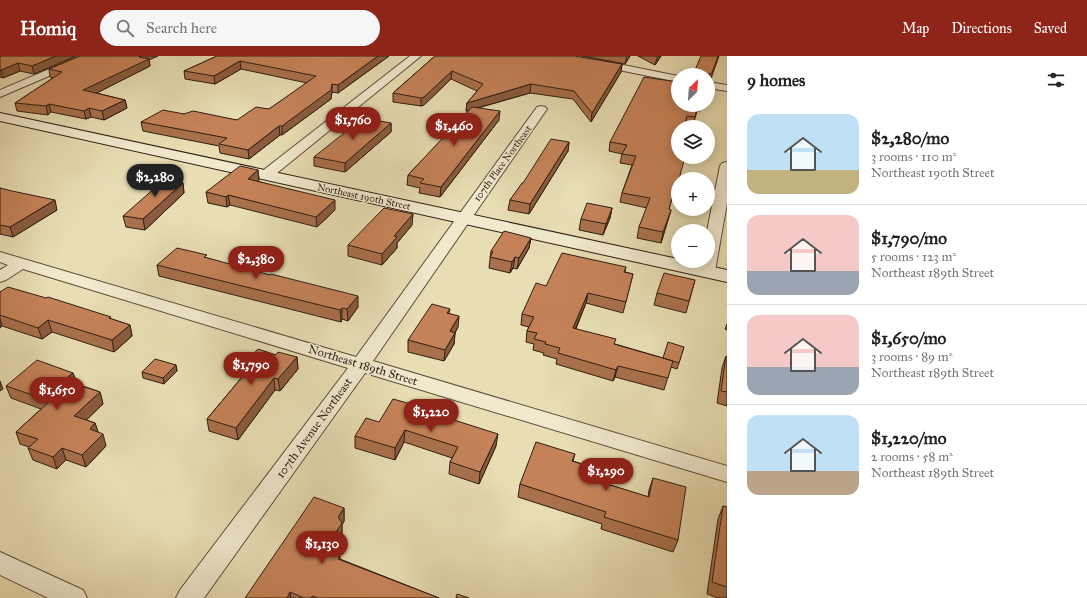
<!DOCTYPE html>
<meta charset="utf-8">
<style>
body{margin:0;font-family:"IM FELL Great Primer",serif;background:#f6f6f6;color:#202124;height:100vh;display:flex;flex-direction:column;font-size:15px;white-space:nowrap}
*{box-sizing:border-box;margin:0}
p{font-size:13px;color:#757577}
.icon{flex:none;width:22px;height:22px;fill:none;stroke:currentColor;stroke-width:2;stroke-linecap:round;stroke-linejoin:round}
.map{position:relative;flex:1;overflow:hidden}
.sheet{display:flex;flex-direction:column;background:#fff;width:360px}
.sheet>*{flex:none}
.needle{width:26px;rotate:25deg}
.tools{position:absolute;left:671px;top:12px;display:grid;gap:8px}
.tools a{display:grid;place-items:center;width:44px;height:44px;border-radius:50%;background:#fff;box-shadow:0 2px 10px #0003;font-size:20px}
.price{position:absolute;translate:-50% -34px;padding:0 9px;border-radius:14px;background:#8f2418;color:#fff;font-size:13px;line-height:26px;filter:drop-shadow(0 1px 2px #0008)}
.price::after{content:'';position:absolute;left:50%;top:24px;width:12px;height:9px;margin-left:-6px;background:inherit;clip-path:polygon(0 0,100% 0,50% 100%)}
.price.selected{background:#222;color:#fff}
ul{padding:0;list-style:none}
li{display:flex;align-items:center;gap:12px;height:100px;padding:0 20px}
li+li{border-top:1px solid #e0e0e0}
li span{display:grid;place-items:center;flex:none;width:112px;height:80px;border-radius:12px;color:#555}
li>.icon{margin-inline-start:auto}
span .icon{width:48px;height:48px;fill:#fffc;stroke-width:1}
li b{font-size:17px}
h2{display:flex;justify-content:space-between;align-items:center;height:48px;padding:0 20px;font-size:17px}
header{display:flex;align-items:center;gap:24px;box-sizing:border-box;height:56px;padding:0 20px;background:#8f2418;color:#fff}
header strong{font-size:19px}
nav{display:flex;gap:22px;margin-inline-start:auto;font-size:14px}
.search{width:280px;height:36px;background:#f6f6f6;display:flex;align-items:center;gap:10px;box-sizing:border-box;padding:0 14px;border-radius:22px;color:#757577;font-size:15px}
main{display:flex;flex:1;min-height:0}
.map>svg:first-child{display:block}
.lines{fill:none;stroke-linecap:round;stroke-linejoin:round}
.street-casing{stroke:#5c4d3b;stroke-width:2}
.secondary-casing{stroke:#2e1d13;stroke-width:2}
.street{fill:#f0e9ce;fill-rule:evenodd}
.secondary{fill:#f0e9ce;fill-rule:evenodd}
.wall{fill:#a9704c;stroke:#2e1d13}
.shaded-wall{fill:#8a5b3e;stroke:#2e1d13}
.building{fill:#c58258;stroke:#2e1d13}
.labels{text-anchor:middle;stroke-width:3;stroke-linejoin:round;paint-order:stroke}
.far-street-label{font-size:10px;fill:#2e1d13;stroke:#f0e9ce}
.street-label{font-size:12px;fill:#2e1d13;stroke:#f0e9ce}
</style>
<header>
<strong>Homiq</strong>
<div class="search"><svg class="icon" aria-label="search" viewBox="0 0 24 24"><circle cx="10" cy="10" r="6"/><path d="M15 15l6 6"/></svg>Search here</div>
<nav><a>Map</a><a>Directions</a><a>Saved</a></nav>
</header>
<main>
<div class="map">
<svg width="727" height="542" viewBox="0 0 727 542">
<rect width="100%" height="100%" fill="#e8ddb3"/>
<filter id="stains"><feTurbulence type="fractalNoise" baseFrequency=".005" numOctaves="4"/><feColorMatrix values="0 0 0 0 .2 0 0 0 0 .09 0 0 0 0 .02 0 0 0 .5 -.17"/></filter>
<radialGradient id="worn" r=".72"><stop offset=".6" stop-color="#630" stop-opacity="0"/><stop offset="1" stop-color="#630" stop-opacity=".3"/></radialGradient>
<g class="lines">
<g class="street-casing">
<path id="street" d="M80,0H93L91,2L0,41V34Z
M410,0H421L271,122H261L259,119L261,116Z
M549,0H575L589,2L678,20V26L589,8L554,3Z
M708,26L727,29V35L708,32Z
M541,50L545,51L547,53L373,305L727,410V426L365,317L204,542H176L180,534L348,312L23,213L6,224L0,226V214L8,209L0,206V196L356,301L537,51Z
M727,106V147L715,215L713,218L707,220L701,218L699,215L701,205H708L707,175L720,110L722,107Z
M0,496L83,534L87,542H48L0,519Z"/>
</g>
<g class="secondary-casing">
<path id="secondary" d="M0,57L678,203V205H686L727,214V226L0,65Z"/>
</g>
<use href="#street" class="street"/>
<use href="#secondary" class="secondary"/>
</g>
<path class="wall" d="M0,0H76L34,18L20,15L3,22L0,21Z
M217,0H389L338,37L332,36L331,43L282,79H280L249,103L220,97L219,90L143,75L141,66L184,58L237,64L269,53L307,27L241,13L215,28L185,23L184,15Z
M435,0L622,8L621,16L591,66L573,43L530,37L478,52L499,64L440,141L419,137L420,132L407,129L408,119L469,55H466L467,47L477,35L451,23L424,49L421,50L393,46V37Z
M583,0H630L625,8Z
M638,0H661L655,9Z
M149,4L150,10L96,37L125,44L127,52L104,64L91,61L86,63L51,56L48,59L17,55L15,47L53,22L50,21L49,13Z
M678,49H702L700,55H697L693,70L685,69L684,71H678L677,95L678,128L677,133L675,132L669,153L671,154L668,164L661,187L637,182L639,171L647,152L620,146L622,137L632,109L620,107L622,98L609,95L610,86Z
M391,67V76L345,116L314,110V101Z
M569,86L568,95L529,158L508,154L510,144L523,127Z
M258,114L259,124L258,125L335,154L317,171L230,149L227,151L208,147L206,136Z
M183,127L184,137L145,174L126,171L123,160Z
M0,132L57,154L13,181L0,178Z
M612,152L610,162L603,179L579,174L581,163Z
M412,169L397,187V192L382,209L348,200V189Z
M531,182L529,192L517,213L513,212L510,217L489,212L491,195Z
M207,202L358,251L348,265L342,263L341,266L159,220L157,209Z
M626,211L625,216L633,218L623,257L586,247L576,273L615,288L663,302L684,291L677,313L671,311L664,334L615,321L613,325L556,308L557,303L543,299L544,297L533,294L534,288L526,286L527,275L529,271L521,269L522,258L546,230Z
M695,224L686,257L654,249L657,237Z
M0,236L111,263L130,269L132,280L114,296L52,276L42,283L2,270L0,272Z
M450,253L449,257L458,271L455,277L454,288L444,305L408,296V284Z
M727,268V274L725,273Z
M276,299L297,301L298,313L280,335L275,334L238,384L209,375L207,363L242,321L241,311Z
M726,300L727,301V350L717,347L722,312Z
M176,309L177,315L164,328L143,322L142,316Z
M73,317L77,328L100,336L103,348L86,364L95,367L98,376L106,390L86,411L66,404L57,413L33,404L28,392L29,391L20,388L16,376L41,353L11,342L6,330Z
M418,350L417,353L496,390L479,428L449,418L450,406L452,402L404,386L395,404L355,392V380L379,366Z
M575,398L573,405L594,412L591,423L648,441L649,434L653,422L678,484L673,496L601,473L602,468L518,441L520,428Z
M723,450L727,451V542H718L707,538L718,463Z
M344,452V465L342,469V479L331,497L340,500V503L439,542H245Z"/>
<path class="shaded-wall" d="M56,0H76L34,18L32,10Z
M141,0H158L149,4L150,10L85,43L83,34Z
M378,0H389L338,37V29Z
M627,0H630L625,8Z
M658,0H661L655,9L657,2Z
M718,0H719L708,31L709,18Z
M240,5L241,13L215,28L214,20Z
M18,7L20,15L3,22L1,14Z
M622,8L621,16L591,66L592,57Z
M452,15L451,23L424,49L421,50V42Z
M332,28V36L331,43L282,79V70Z
M531,28L530,37L466,55L467,47Z
M125,44L127,52L104,64L102,55Z
M49,48L51,56L48,59L46,50Z
M89,52L91,61L86,63L84,55Z
M500,55L499,64L440,141L441,131Z
M391,67V76L345,116V107Z
M279,70L280,79L249,103L248,94Z
M569,86L568,95L529,158L530,148Z
M258,114L259,124L249,133L248,123Z
M183,127L184,137L145,174L143,163Z
M228,139L230,149L227,151L226,141Z
M55,144L57,154L13,181L10,171Z
M335,144V154L317,171L316,161Z
M612,152L610,162L603,179L606,168Z
M671,154L668,164L661,187L663,176Z
M413,158L412,169L397,187V192L382,209V198L394,180Z
M531,182L529,192L517,213L519,202Z
M515,201L513,212L510,217L512,206Z
M588,237L586,247L571,283L573,272Z
M358,240V251L348,265L347,253Z
M342,252V263L341,266L340,254Z
M459,260L458,271L449,287L450,275Z
M0,263L2,270L0,272Z
M48,264L52,276L42,283L38,272Z
M130,269L132,280L114,296L112,284Z
M455,277L454,288L444,305L445,294Z
M297,301L298,313L280,335L278,323Z
M176,309L177,315L164,328L163,322Z
M618,310L615,321L613,325L616,314Z
M73,317L77,328L64,324Z
M274,322L275,334L238,384L236,372Z
M0,325L3,333L0,335Z
M100,336L103,348L78,372L74,360Z
M95,367L99,379L90,373Z
M405,374L404,386L395,404V392Z
M103,378L106,390L86,411L82,399Z
M498,378L496,390L479,428L480,416Z
M62,392L66,404L57,413L53,401Z
M344,452V465L342,469V479L325,507L324,494L338,461Z
M290,536L291,542H287Z"/>
<path class="building" d="M0,0H56L32,10L18,7L1,14H0Z
M80,0H141L139,1L149,3L83,34L125,44L102,55L89,52L84,55L49,48L46,50L15,47L62,16L49,13Z
M217,0H378L338,29L332,28L331,34L282,70H279L248,94L219,88L227,82L141,66L163,54L184,58L193,55L237,64L256,51L269,53L316,20L240,5L214,20L184,15Z
M435,0H574L622,8L592,57L574,35L531,28L467,47L483,28L452,15L424,41L421,42L393,37Z
M701,0H718L712,17L709,18L710,25L708,29V19H693Z
M644,21L678,26V49H698L695,61L687,60L684,71H678V90L677,95H678V101H685L679,123H677L669,153L671,154L663,176L639,171L650,142L622,137L636,100L622,98L627,89L610,86Z
M472,51L500,55L441,131L420,127L424,123L408,119Z
M363,62L391,67L345,107L314,101Z
M551,83L569,86L530,148L510,144L522,127H523Z
M240,110L258,114L248,123L335,144L316,161L228,139L226,141L206,136Z
M173,116L183,127L143,163L123,160Z
M0,132L12,135L55,144L10,171L0,169Z
M587,147L612,152L606,168L581,163Z
M384,152L413,158L394,180L397,181L382,198L348,189Z
M504,175L531,182L519,202L515,201L512,206L490,201L493,196L491,195Z
M177,192L207,199L204,201L270,219L271,218L358,240L347,253L342,252L340,254L157,209Z
M562,197L626,211L624,216L633,218L626,246L588,237L573,272L616,283L614,288L673,305L668,322L618,310L616,314L558,297L560,292L545,288L546,286L534,283L537,277L527,275L534,261L522,258L536,227L546,230Z
M664,217L695,224L689,245L657,237Z
M8,231L46,242L48,241L111,261L109,262L130,269L112,284L48,264L38,272L0,259V236Z
M432,248L450,253L447,257L459,260L450,275L455,277L445,294L408,284Z
M668,286L684,291L679,307L663,302Z
M258,293L276,299L278,296L297,301L278,323L274,322L236,372L207,363L248,314L241,311Z
M726,300L727,301V336L721,335Z
M155,303L176,309L163,322L142,316Z
M37,304L73,317L64,324L100,336L74,360L95,367L90,373L103,378L82,399L62,392L53,401L28,392L38,383L16,376L50,345L6,330Z
M393,343L418,350L416,352L498,378L480,416L450,406L458,391L405,374L395,392L355,380L366,362L379,366Z
M536,386L575,398L572,405L594,412L591,423L649,441L653,422L686,431L678,484L604,461L606,456L520,428Z
M314,441L344,452L338,461L342,467L324,494L340,500L338,503L439,542H318L312,540L311,542H304L290,536L287,542H245Z
M723,450L727,451V531L712,526Z
M457,538L469,542H456Z"/>
<g class="labels">
<g class="far-street-label">
<text transform="translate(502 107) rotate(-54)" y="4">107th Place Northeast</text>
<text transform="translate(364 140) rotate(12)" y="4">Northeast 190th Street</text>
</g>
<g class="street-label">
<text transform="translate(363 309) rotate(17)" y="4">Northeast 189th Street</text>
<text transform="translate(314 372) rotate(-54)" y="4">107th Avenue Northeast</text>
</g>
</g>
<rect width="100%" height="100%" filter="url(#stains)"/>
<rect width="100%" height="100%" fill="url(#worn)"/>
</svg>
<div class="tools">
<a><svg class="needle" viewBox="-14 -14 28 28"><path d="M0-13l5 13h-10z" fill="#e53935"/><path d="M0 13l5-13h-10z" fill="#757577"/></svg></a>
<a><svg class="icon" aria-label="layers" viewBox="0 0 24 24"><path d="M12 4l9 5-9 5-9-5zM3 14l9 5 9-5"/></svg></a>
<a>+</a>
<a>−</a>
</div>
<b class="price" style="left:353px;top:85px">$1,760</b>
<b class="price" style="left:454px;top:91px">$1,460</b>
<b class="price selected" style="left:155px;top:142px">$2,280</b>
<b class="price" style="left:256px;top:224px">$2,380</b>
<b class="price" style="left:251px;top:330px">$1,790</b>
<b class="price" style="left:57px;top:355px">$1,650</b>
<b class="price" style="left:431px;top:377px">$1,220</b>
<b class="price" style="left:606px;top:436px">$1,290</b>
<b class="price" style="left:322px;top:509px">$1,130</b>
</div>
<section class="sheet">
<h2>9 homes<svg class="icon" aria-label="filters" viewBox="0 0 24 24"><path d="M4 7h16M4 17h16"/><circle cx="9" cy="7" r="2"/><circle cx="15" cy="17" r="2"/></svg></h2>
<ul>
<li><span style="background:linear-gradient(#bfe0f5 70%,#c2b280 0)"><svg class="icon" aria-label="home" viewBox="0 0 24 24"><path d="M3 11l9-7 9 7M6 9v11h12V9"/></svg></span><div><b>$2,280/mo</b><p>3 rooms · 110 m²</p><p>Northeast 190th Street</p></div></li>
<li><span style="background:linear-gradient(#f6c9c9 70%,#9aa5b1 0)"><svg class="icon" aria-label="home" viewBox="0 0 24 24"><path d="M3 11l9-7 9 7M6 9v11h12V9"/></svg></span><div><b>$1,790/mo</b><p>5 rooms · 123 m²</p><p>Northeast 189th Street</p></div></li>
<li><span style="background:linear-gradient(#f6c9c9 65%,#9aa5b1 0)"><svg class="icon" aria-label="home" viewBox="0 0 24 24"><path d="M3 11l9-7 9 7M6 9v11h12V9"/></svg></span><div><b>$1,650/mo</b><p>3 rooms · 89 m²</p><p>Northeast 189th Street</p></div></li>
<li><span style="background:linear-gradient(#bfe0f5 70%,#b9a48a 0)"><svg class="icon" aria-label="home" viewBox="0 0 24 24"><path d="M3 11l9-7 9 7M6 9v11h12V9"/></svg></span><div><b>$1,220/mo</b><p>2 rooms · 58 m²</p><p>Northeast 189th Street</p></div></li>
</ul>
</section>
</main>
